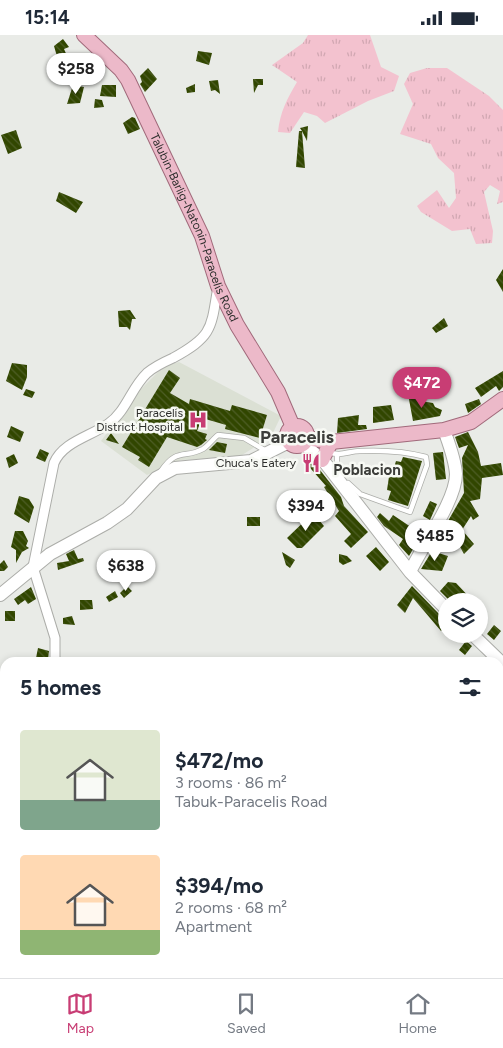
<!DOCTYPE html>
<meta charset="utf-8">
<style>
body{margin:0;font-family:Figtree,sans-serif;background:#f6f6f7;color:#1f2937;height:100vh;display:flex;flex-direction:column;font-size:19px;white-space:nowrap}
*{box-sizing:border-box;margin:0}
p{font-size:16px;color:#747a83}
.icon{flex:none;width:28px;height:28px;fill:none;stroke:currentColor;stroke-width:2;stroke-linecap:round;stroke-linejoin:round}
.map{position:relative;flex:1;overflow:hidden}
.panel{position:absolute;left:0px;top:622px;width:504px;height:321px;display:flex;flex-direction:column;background:#fff;border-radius:15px 15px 0 0;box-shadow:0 2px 8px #0003}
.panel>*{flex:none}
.controls{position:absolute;left:438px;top:558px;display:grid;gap:10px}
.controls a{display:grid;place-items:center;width:50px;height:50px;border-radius:50%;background:#fff;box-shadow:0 2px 8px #0003;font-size:25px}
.price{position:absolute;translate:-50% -42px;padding:0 11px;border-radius:18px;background:#fff;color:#222;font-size:16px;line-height:32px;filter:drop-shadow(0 1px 2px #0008)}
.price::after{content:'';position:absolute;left:50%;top:30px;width:15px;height:11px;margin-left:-8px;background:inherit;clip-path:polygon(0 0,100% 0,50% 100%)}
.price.current{background:#c83d74;color:#fff}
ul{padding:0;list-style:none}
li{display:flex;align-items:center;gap:15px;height:125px;padding:0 20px}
li span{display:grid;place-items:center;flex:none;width:140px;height:100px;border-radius:5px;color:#555}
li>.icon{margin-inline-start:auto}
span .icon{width:60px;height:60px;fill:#fffc;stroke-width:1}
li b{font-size:21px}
h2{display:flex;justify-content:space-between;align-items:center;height:60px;padding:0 20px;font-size:21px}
.status{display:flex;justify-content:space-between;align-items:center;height:35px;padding:0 25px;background:#fff;direction:ltr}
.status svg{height:14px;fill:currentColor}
.tabs{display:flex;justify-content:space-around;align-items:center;height:70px;border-top:1px solid #e0e1e3;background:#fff;font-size:14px;color:#747a83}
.tabs a{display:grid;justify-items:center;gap:2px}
.tabs .current{color:#c83d74}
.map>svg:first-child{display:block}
.built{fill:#dbe0d4}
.grass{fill:url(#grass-tufts)}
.building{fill:url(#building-back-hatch)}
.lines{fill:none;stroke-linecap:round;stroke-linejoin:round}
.lane-casing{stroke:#acada9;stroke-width:6}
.street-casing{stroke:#acada9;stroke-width:11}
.secondary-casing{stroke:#acada9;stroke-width:14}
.primary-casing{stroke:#a16a7b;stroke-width:16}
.lane{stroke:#fff;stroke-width:4.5}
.street{stroke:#fff;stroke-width:9}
.secondary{stroke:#fff;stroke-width:12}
.primary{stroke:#ecb9c9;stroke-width:14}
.labels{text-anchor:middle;stroke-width:5;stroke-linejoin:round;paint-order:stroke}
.street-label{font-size:12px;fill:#2d2e2c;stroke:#f7f9f4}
.poi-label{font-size:12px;fill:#2d2e2c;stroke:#f7f9f4;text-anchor:end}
.quarter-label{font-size:15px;font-weight:bold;fill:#3c3d3a;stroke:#f7f9f4}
.district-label{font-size:18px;font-weight:bold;fill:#3c3d3a;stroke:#f7f9f4}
</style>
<div class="status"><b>15:14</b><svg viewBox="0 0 49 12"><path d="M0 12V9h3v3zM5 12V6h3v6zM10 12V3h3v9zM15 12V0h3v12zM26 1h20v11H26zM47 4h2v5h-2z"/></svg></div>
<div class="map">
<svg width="503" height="943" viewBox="0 0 503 943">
<defs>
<pattern id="grass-tufts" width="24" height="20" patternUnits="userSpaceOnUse" patternTransform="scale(1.25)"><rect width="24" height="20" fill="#f3c2cf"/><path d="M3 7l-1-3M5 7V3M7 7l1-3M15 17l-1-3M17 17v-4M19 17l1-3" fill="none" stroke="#d1a7b2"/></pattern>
<pattern id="building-back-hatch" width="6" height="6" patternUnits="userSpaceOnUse" patternTransform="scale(1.25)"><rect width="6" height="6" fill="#314600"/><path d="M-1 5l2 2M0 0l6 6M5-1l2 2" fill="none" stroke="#4e5e26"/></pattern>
</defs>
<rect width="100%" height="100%" fill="#e9ebe7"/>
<path class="built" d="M179,327L281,381L271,402L242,420L230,423L181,425L147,440L101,406L137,358L164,331Z"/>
<path class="grass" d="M308,0H370L381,32L399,41L394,56L368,66L325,88L317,81L304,77L290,98L278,97C280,77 287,64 297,47L272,30L303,8Z
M427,33H447L489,61L503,75V167L497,169L500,156L490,150L484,157L493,196L492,208L476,209L470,194L452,196L421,177L417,171L437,155L449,173L456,163L454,138L438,123L431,109L400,99L413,69L404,49L410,38Z"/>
<path class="building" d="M63,4L69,12L64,14L68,23L60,32L54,11Z
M198,16L212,18L209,30L196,26Z
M148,33L157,44L145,57L140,49L142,47L140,41Z
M253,44H263V50H258L254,58Z
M218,45L220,59L215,55L211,56L209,46Z
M195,49V57L187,58L186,53Z
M73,50L84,52L80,68L67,69Z
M102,50H116V62L100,61Z
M95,64L102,65L104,72L94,73Z
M132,82L135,83L140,94L128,99L123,88Z
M308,91L307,106L302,96L305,133L296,132L299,96H302L300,93Z
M16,95L22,113L8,119L1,100Z
M59,157L83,167L76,178L56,166Z
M503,234V257L496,245Z
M130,275L136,284H132L130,295L127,292H119L118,276Z
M444,283L448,291L436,298L432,293Z
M12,328L27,330V342L22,355L6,346Z
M169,335L180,343L170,358L189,369L190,364L230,376L232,370L267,380L260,403L225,394L226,390L202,383L197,396L207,399L205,404L207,405L201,410L197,412L167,402L149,432L138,425L140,422L122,412Z
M503,336V352L499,356L496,351L481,362L475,353Z
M26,354L35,357L32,363L23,360Z
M408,359H417L421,366L433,368L435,372L442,375L440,381L413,386Z
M479,364L481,369L468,378L465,369Z
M391,370L394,385L373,388V372Z
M359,380L358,390H366L367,394L337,398L338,383Z
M11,391L24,397L20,407L7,402Z
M468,397L478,417L481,431L501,428L503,440L482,443L480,464L470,466L479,481L473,485L471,481L462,495L474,509L464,519L455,503L444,493L464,458L462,423L468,410L459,413L455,402Z
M111,398L119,409L106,405Z
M217,407L227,409L225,418L209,415Z
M40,414L49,418L45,427L36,423Z
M443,417L446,444L436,445L433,418Z
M14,419L18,428L9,433L6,423Z
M403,422L422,426L408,471L388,465L391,456L387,455L390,435L393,436L396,426L401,427Z
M308,423L320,435L341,462L344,471L368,497L351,513L344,506L351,499L335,481L339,476L324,452L326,451L304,426Z
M19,461L29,464L34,472L29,488L14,479Z
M430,466L437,469L430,485L423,481Z
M313,478L324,491L302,513H297L287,503Z
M380,478L389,486L393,480L411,492L414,488L425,494L409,521L399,510L403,504L384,491L377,482Z
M247,482H260V491H247Z
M15,496H23L28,506L26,511L29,513L22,517L16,528V515L11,512Z
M376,512L389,527L380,536L366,521Z
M74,515L78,524L83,523L84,526L58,535L57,528L69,526L66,519Z
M432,516L448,521L442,536L421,534Z
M109,517L118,526L108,535L100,526Z
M282,517L295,525L290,533L286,530Z
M339,519L347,521L352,526L343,530L339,527Z
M4,525L8,532L4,536H0V529Z
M448,547L456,548L473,566H450L440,556Z
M127,551L132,556L124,563L120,558Z
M412,551L440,580L446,582V592L441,596L413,563L405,578L397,570Z
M31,552L36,564L28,569L25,565L18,570L14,564Z
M115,556L118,562L109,567L106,562Z
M80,565H92L93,574L80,575Z
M5,576H15V586H5Z
M72,581L75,590L63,589V583Z
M494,590L501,596L494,605L487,599Z
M466,606L472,611L465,620L459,615Z
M38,613L49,616L48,625L36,623Z"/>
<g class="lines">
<g class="lane-casing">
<path id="lane" d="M329,417C340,422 349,416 360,416C382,415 404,416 426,422L427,430L410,477L360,459L348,448
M337,420V429L342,440
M161,436C177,412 185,424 203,414C208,411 213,404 218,400L244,403L266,416"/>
</g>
<g class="street-casing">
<path id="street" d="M55,628V603L33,532L54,428C63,407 89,402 108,389C126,377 131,353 147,338C154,332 164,327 173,323C213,301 211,294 218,251
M0,696L5,691"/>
</g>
<g class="secondary-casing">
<path id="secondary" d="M304,409L326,429L410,537L446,574
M410,537C422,511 456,466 456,439C455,424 449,409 444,395
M0,560L50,519L107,488L127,474L156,443L175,433L251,426L289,407
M472,599L503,629"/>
</g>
<g class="primary-casing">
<g id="primary">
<path id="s1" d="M84,0L121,35L128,45L202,201L218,251L237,290L278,357L293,392"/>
<circle cx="297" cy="401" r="10"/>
<path d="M307,403L331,407L444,395L471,387L503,364"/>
<path d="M322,425L331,407"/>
</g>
</g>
<use href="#lane" class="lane"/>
<use href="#street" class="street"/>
<use href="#secondary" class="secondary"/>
<use href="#primary" class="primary"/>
</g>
<defs>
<g id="hospital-bare" transform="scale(1.5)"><path d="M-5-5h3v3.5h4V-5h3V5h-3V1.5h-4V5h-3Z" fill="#c83d74" stroke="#f7f9f4" stroke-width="2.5" paint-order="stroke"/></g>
<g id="restaurant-bare" transform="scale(1.5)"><path d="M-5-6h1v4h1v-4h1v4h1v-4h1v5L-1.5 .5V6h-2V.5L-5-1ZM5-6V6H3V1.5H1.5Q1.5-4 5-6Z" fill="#c83d74" stroke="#f7f9f4" stroke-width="2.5" paint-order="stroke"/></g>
</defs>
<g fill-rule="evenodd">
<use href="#hospital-bare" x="198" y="385"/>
<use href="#restaurant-bare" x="311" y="428"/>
</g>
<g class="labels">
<g class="street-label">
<text dy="4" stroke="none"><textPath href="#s1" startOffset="225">Talubin-Barlig-Natonin-Paracelis Road</textPath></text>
</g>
<g class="poi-label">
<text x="183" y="382">Paracelis<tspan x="183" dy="14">District Hospital</tspan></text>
<text x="296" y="432">Chuca's Eatery</text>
</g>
<g class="quarter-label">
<text x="367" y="440">Poblacion</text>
</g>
<g class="district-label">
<text x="297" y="408">Paracelis</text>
</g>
</g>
</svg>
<div class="controls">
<a><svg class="icon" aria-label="layers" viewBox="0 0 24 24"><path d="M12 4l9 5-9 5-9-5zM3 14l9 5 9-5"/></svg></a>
</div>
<b class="price" style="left:76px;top:60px">$258</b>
<b class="price current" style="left:422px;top:374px">$472</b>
<b class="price" style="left:306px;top:497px">$394</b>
<b class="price" style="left:435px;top:527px">$485</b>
<b class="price" style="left:126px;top:557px">$638</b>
<section class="panel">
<h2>5 homes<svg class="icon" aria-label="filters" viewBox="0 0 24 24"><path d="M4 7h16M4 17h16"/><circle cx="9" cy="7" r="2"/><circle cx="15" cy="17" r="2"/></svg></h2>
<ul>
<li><span style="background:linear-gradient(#dfe7d0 70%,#7fa58c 0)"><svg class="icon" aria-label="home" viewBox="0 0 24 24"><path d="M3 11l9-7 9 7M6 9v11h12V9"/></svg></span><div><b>$472/mo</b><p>3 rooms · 86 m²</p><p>Tabuk-Paracelis Road</p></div></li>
<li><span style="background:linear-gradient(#ffd9b3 75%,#8fb573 0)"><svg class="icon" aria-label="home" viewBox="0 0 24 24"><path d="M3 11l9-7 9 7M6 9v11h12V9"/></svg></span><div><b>$394/mo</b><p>2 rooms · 68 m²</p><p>Apartment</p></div></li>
</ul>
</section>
</div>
<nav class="tabs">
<a class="current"><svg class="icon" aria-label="map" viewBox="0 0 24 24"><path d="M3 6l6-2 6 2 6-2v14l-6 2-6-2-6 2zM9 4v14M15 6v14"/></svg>Map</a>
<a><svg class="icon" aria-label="saved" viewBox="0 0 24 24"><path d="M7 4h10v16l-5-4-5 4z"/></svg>Saved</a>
<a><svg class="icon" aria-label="home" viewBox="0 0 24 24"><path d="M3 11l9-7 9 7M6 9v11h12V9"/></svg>Home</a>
</nav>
